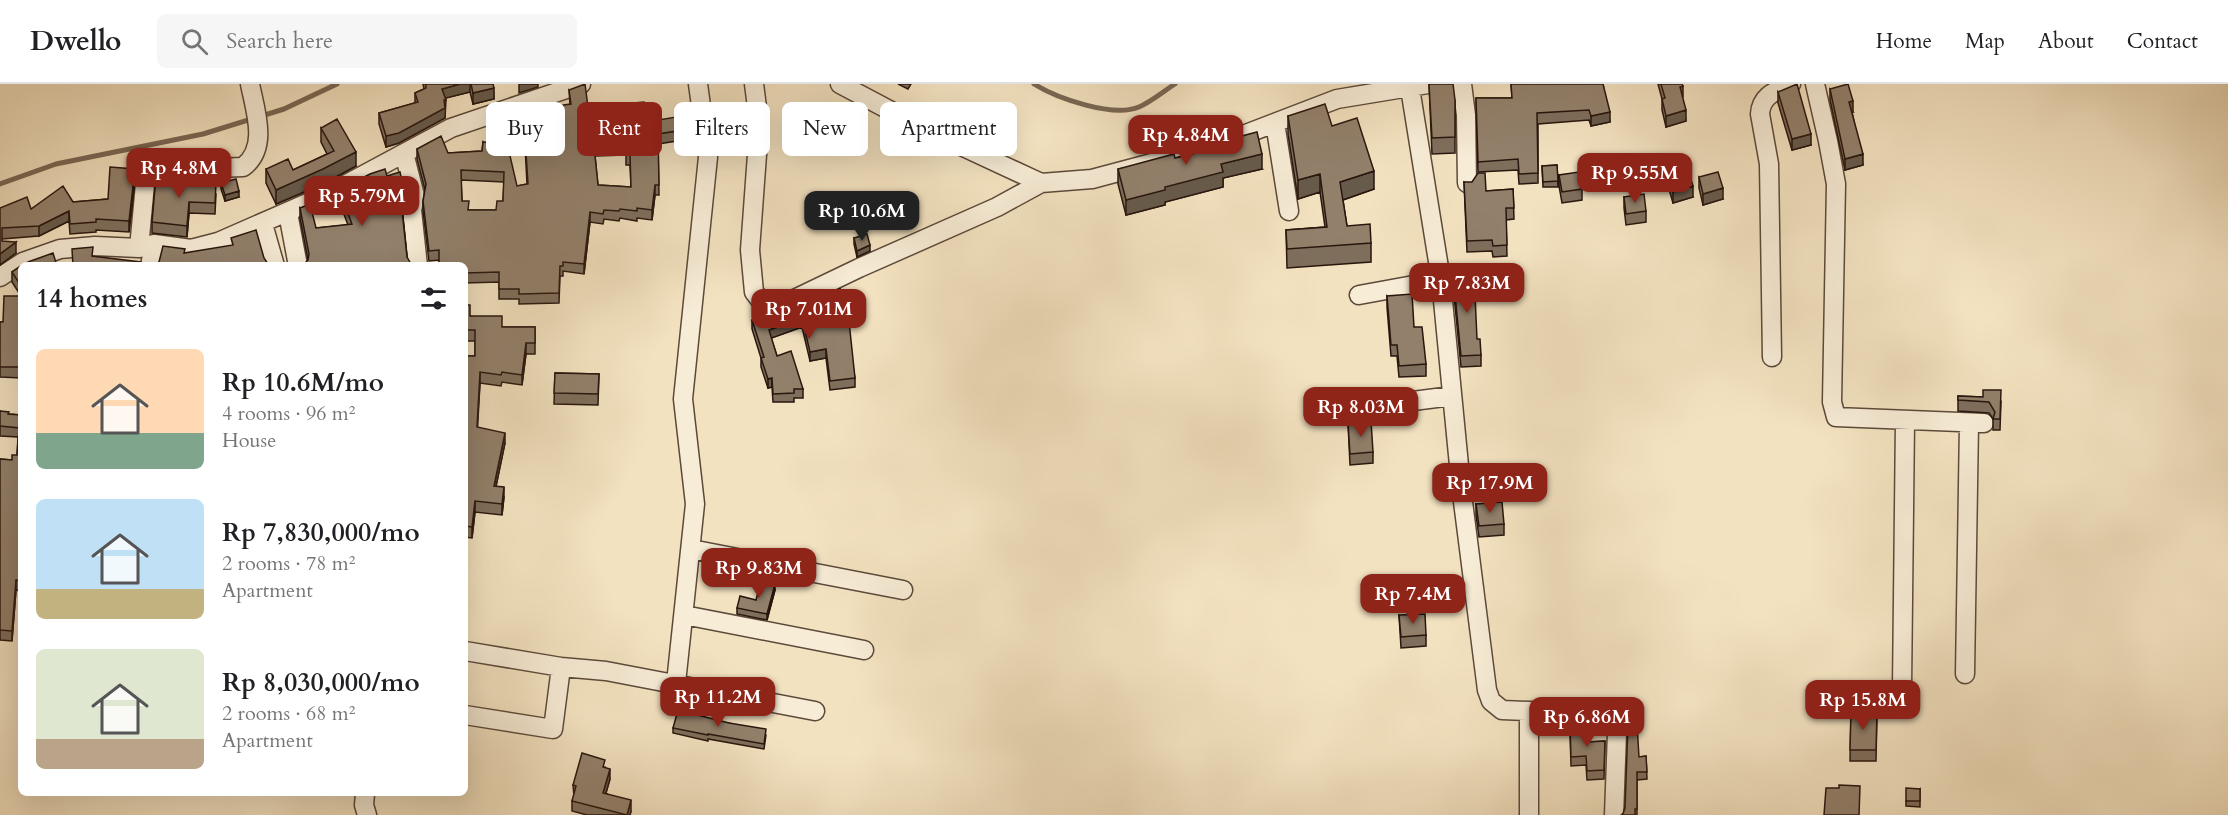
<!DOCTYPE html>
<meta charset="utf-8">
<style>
body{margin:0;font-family:Cardo,serif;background:#f6f6f6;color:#202124;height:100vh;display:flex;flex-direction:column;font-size:22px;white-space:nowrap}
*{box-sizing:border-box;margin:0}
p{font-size:20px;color:#757577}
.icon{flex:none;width:33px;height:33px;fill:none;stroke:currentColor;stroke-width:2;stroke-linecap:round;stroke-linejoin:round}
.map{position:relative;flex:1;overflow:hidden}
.details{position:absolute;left:18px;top:178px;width:450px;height:534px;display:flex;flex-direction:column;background:#fff;border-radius:9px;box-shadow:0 6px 24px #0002}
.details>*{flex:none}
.top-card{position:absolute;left:486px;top:18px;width:570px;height:54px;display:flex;gap:12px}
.price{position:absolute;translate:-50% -51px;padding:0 14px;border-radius:12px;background:#8f2418;color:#fff;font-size:20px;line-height:39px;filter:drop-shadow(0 2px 3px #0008)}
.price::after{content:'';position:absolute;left:50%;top:36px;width:18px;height:14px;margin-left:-9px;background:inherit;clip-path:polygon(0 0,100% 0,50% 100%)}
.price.active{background:#222;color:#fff}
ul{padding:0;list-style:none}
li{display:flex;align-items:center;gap:18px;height:150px;padding:0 18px}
li span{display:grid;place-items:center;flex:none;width:168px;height:120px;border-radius:9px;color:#555}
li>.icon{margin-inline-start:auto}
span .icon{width:72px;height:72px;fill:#fffc;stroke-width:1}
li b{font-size:26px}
h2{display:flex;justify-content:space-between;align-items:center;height:72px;padding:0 18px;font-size:26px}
.chip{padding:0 21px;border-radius:9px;background:#fff;box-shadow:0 6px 24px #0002;font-size:21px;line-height:54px}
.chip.active{background:#8f2418;color:#fff}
header{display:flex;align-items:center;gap:36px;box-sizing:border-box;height:84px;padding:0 30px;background:#fff;border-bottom:2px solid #e0e0e0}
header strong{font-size:28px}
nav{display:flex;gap:33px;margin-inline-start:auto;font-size:21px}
.search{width:420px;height:54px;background:#f6f6f6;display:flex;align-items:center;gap:15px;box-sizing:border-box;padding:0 21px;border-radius:9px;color:#757577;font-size:22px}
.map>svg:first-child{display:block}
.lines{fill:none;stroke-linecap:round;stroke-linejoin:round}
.stream{stroke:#796754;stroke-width:5}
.minor-casing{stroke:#5c493a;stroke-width:21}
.minor{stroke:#f7ecd6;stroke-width:18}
.wall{fill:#7e6e5c;stroke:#29160e;stroke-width:1.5;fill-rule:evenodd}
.shaded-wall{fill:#665a4b;stroke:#29160e;stroke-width:1.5}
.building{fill:#92806b;stroke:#29160e;stroke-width:1.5;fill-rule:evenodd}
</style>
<header>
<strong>Dwello</strong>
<div class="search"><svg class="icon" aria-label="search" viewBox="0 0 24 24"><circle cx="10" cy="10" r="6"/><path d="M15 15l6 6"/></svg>Search here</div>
<nav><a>Home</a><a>Map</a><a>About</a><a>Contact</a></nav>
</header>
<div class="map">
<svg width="2228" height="731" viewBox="0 0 2228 731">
<rect width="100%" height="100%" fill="#f3e2c0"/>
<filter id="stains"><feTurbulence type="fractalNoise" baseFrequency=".00333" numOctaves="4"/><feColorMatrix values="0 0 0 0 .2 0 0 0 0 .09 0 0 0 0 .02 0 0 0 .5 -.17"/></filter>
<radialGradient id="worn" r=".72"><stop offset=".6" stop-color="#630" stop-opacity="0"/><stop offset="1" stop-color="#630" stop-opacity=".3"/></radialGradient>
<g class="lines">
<path class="stream" d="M1034,0C1056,14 1113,34 1139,23C1151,18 1164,7 1175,0
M0,100L56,80L203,50L284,25L337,0"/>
<g class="minor-casing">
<path id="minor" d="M754,0L758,31V57L750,166L754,208L764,221L777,223L786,219L859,184L997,123L1041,99
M840,0L927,46L1041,99L1092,95L1212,63L1337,15L1428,0
M1462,0L1466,31L1467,99
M1815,0L1828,57L1836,100L1832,318L1836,333L1984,339
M1410,4L1441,196L1461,402L1487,606L1491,617L1502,626L1605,630L1611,632L1616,642L1617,649L1614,731
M1275,39L1289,127
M404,69L415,112L412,126L418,182
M288,129L298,182
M263,140L275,182
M139,164L145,100L149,90L161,86L243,83C269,64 255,26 250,0
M150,182L154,160
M0,193L23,178L60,165L95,162L139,164L154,160L191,165L218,158L328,110L451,44L581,0
M1359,211L1441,196
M1772,273L1769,80L1760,30C1761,11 1776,7 1791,0
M1366,323L1452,312
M691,465L903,506
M684,531L864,566
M465,567L561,583L606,587L815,627
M1965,590L1969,339
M676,599L695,420L683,315L708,73L698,0
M1902,604L1905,336
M1529,627V731
M465,631L553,645L561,583
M365,710L364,721L367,731"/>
</g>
<use href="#minor" class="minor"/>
</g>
<path class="wall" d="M423,0H493L494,15L473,20L470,8L445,14V34L399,59L386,63L379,40V29L415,19V9L424,5Z
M898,0H911L908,5Z
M1429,0L1455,16V69L1432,70Z
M1511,0H1603L1610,38L1591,42L1589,36L1538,40V99L1519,100L1518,86L1478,88L1476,14H1512Z
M1658,0H1682V13L1686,37L1666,43L1662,26V15Z
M1830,5L1853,28H1852L1863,81L1845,86L1830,16Z
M569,6L588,23L647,38L690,45V55L658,60L659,111H655L652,136L637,134V137L620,134L619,137L604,135L603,140L590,138L584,190L563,187V192H560L559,219L519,220V215H499V198L465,199V182H439V176L429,177L423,127V117L425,106L417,75V65L448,69L482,67L483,58L517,102L527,100L523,23L540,24L570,21ZM626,71V81H630L631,103L598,101L595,72ZM461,96L504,98L503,117L496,126H468L462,117Z
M1778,8L1811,61L1792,66L1778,19Z
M1288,32L1332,42L1374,105L1343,116L1347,142L1371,159V178L1287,184L1286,146L1325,143L1320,108L1298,115L1288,50Z
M321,44L356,82L323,100L276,120L266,99V85L293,86L327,70L321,58Z
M1200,63L1262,85L1223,94V103L1165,118V121L1126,131L1118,100V85L1175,74L1200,68Z
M1557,81L1558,103H1543L1542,82Z
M1559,91L1582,105V116L1562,119L1559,102Z
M1668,91L1693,113L1673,119L1668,102Z
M387,92L403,112L402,123L407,173L308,176L300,134V124L316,144L348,141L339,117V106Z
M156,93L216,110L215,130L189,129L187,153L152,149V138Z
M1699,93L1723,115L1703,121L1699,104Z
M135,96L129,148L96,146V148L70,150L69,137L39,152L2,155V157L16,169L0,181V124L31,125L73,118L108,115Z
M1464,98L1486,107L1513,105L1514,135L1506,136L1507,172L1493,173L1492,167L1467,168Z
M221,99L239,113L225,117L221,105Z
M1624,113L1646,127V138L1626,141L1624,124Z
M854,154L870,167L857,173L854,160Z
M21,182V294L0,293V238H3L21,212L12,198V188Z
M1453,190L1481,271V282L1461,283L1453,201Z
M840,205L855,294V303L830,306L826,274L810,277L802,243L771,254L777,272L803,305V314H794V318H773L772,303L768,304L761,283V274L752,245V236Z
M1387,212L1414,243L1426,280V292L1399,293L1397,272H1391L1387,223Z
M465,221L470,232L502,243H535V270H526L522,301L502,298L501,302L480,299L477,343L505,359L496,402L504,413L502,431L475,428L472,454L465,453V272H475V257H465Z
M555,289L599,290L598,321L554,320Z
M1958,312L1983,313L2001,317L2000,346H1993V335L1989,329L1958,327Z
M0,327L8,330L21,331V507L16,506L12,557L0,556V375L12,376L17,371L18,353L0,352Z
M1348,339L1373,368V379L1350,381Z
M1476,420L1504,440V451L1479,453L1476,431Z
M775,506L767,536L737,530V524L756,516Z
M1399,531L1426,551V562L1401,564Z
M21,564V584H19V573Z
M1851,627L1877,628L1876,677H1850Z
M729,639L766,651L764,665L708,655V657L673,649V644Z
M1570,650L1587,658L1605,657L1604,695L1587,696L1586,681L1571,682Z
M1646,672L1647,695L1637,696V731H1621L1623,730L1639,673Z
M605,683L610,695L606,709L631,727L630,731H587L572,727V717L574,712L573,701Z
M1920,705V723L1906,722V717Z"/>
<path class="shaded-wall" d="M460,0H470V8L442,15V5Z
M519,0H538V3L519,9Z
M1683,2V13L1680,14V3Z
M494,4V15L473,20V9Z
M444,16H446L445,34L399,59L386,63V52Z
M1853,17V28L1849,29V18Z
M1686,26V37L1666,43V32Z
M1610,28V38L1591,42V32Z
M1811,50V61L1792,66V55Z
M356,68V82L323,100L276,120V106Z
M1262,70V85L1223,94V103L1165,118V121L1126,131V116L1221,80Z
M1863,70V81L1845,86V75Z
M135,85V96L129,148V137Z
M1374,87V105L1340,117V98Z
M1320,90V108L1298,115V96Z
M655,101V111L652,136V126Z
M403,102V112L401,127V117Z
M1693,102V113L1673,119V108Z
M1723,104V115L1703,121V110Z
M239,107V113L225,117V111Z
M189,118V129L187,153V142Z
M69,127V137L39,152V142Z
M590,128V138L584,190V180Z
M16,158V169L0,181V170Z
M870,161V167L857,173V167Z
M802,234V243L769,255V246Z
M526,259V270L522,301V291Z
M826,265V274L810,277V268Z
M480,288V299L477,354V343Z
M772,294V303L768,304V295Z
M505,349V359L494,412V402Z
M504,403V413L502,431V420Z
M475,417V428L472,454V443Z
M16,496V506L12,557V547Z
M775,500V506L767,536V530Z
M610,685V695L603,719V709Z
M631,716V727L630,731H627Z"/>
<path class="building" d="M426,0H460L442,5L446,16H444L445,24L399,49L386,52L379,29L418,18L415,9L426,4Z
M471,0H493L494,4L473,9Z
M585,0L588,23L644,18L647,38L688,31L690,45L658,50L659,101H655L652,126L637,124V127L620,125L619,127L604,126L603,130L590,128L584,180L563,178V182H560L559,209L519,210V205H499V188L465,189V182H447V179H439V166L429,167L423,117L426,100L417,65L441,52L448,69L482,67L483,58L507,59L517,102L528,100L523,23L540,21V24L571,20L569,6ZM626,61V71H630L631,103L598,101L594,62ZM461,86L504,88L503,117H497L496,126H468L469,117H462Z
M1429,0H1453L1455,16V53L1432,54Z
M1511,0H1603L1610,28L1591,32L1589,26L1537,29L1538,89L1519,90L1518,75L1478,78L1476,14H1512Z
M1661,0H1682L1683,2L1680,3L1686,26L1666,32L1662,15L1665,14Z
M1797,0L1811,50L1792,55L1778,8Z
M1848,0L1853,17L1849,18L1863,70L1845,75L1830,5Z
M1325,20L1332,42L1357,34L1374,87L1340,98L1347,142L1370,140L1371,159L1287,165L1286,146L1327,143L1320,90L1298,96L1288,32Z
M337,35L356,68L323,85L276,106L266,85L288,75L293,86L334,67L321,44Z
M1257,48L1262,70L1221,80L1223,88L1165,103V106L1126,116L1118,85L1174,70L1175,74L1201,68L1200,63Z
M1557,81L1558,97L1543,98L1542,82Z
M110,83L135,85L129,137L96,135V138L70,140L69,127L39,142L2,144V157L16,158L0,170V124L27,113L31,125L63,102L73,118L108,115Z
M385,85L387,92L400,88L403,102L401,117L407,173L411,180V182H302L308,176L309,170L300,124L310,120L316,144L352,140L339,106L370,90Z
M1688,85L1693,102L1673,108L1668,91Z
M1579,88L1582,105L1562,108L1559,91Z
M1718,88L1723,104L1703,110L1699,93Z
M1478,89H1485L1486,107L1513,105L1514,124H1506L1507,161L1493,162L1492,156L1467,157L1464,98H1472Z
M156,93L216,99L215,119L189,118L187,142L152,138Z
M236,95L239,107L225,111L221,99Z
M1644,110L1646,127L1626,130L1624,113Z
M256,146L264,174L268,180L272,182H154L159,178L163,162L185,165L184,169L233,161L231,154Z
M867,150L870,161L857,167L854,154Z
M93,163L92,172L141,178L146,182H73L72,165Z
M53,169L57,182H22L28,178Z
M21,182V202L12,188Z
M1474,189L1477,255H1480L1481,271L1461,272L1453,190Z
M840,205L848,228L855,294L830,297L826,265L810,268L802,234L769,246L777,272L791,267L803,305H794V309L773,310L772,294L768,295L761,274L764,273L752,236Z
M1412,210L1414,243H1422L1426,280L1399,282L1397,261H1391L1387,212Z
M4,212H21V283H0V238H3Z
M465,221H470V232H502V243H535V259H526L522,291L502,288L501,291L480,288L477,343L505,349L494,402L504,403L502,420L475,417L472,443L465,442V272H475V246H465Z
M555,289L599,290L598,310L554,309Z
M1983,306H2001L2000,335H1993L1995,328L1989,318L1958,316V312L1983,313Z
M0,327L9,328L8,330L21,331V497L16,496L12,547L0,546V375L12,376V371H17L19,344L0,342Z
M1371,337L1373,368L1350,370L1348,339Z
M1502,418L1504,440L1479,442L1476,420Z
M761,497L775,500L767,530L737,524L740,512L756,516Z
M1425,530L1426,551L1401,553L1399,531Z
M678,626L729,639L766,645L764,660L708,650V651L673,644Z
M1851,627L1877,628L1876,666H1850Z
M1587,640V658L1605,657L1604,686L1587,687L1586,672L1571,673L1570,641Z
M1628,640H1637L1639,673L1646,672L1647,688H1637V725H1635V731H1621L1623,730L1625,724Z
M582,669L605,676L603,683L610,685L603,709L631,716L627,731L572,717L576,702L573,701Z
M1839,701L1860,702L1859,731H1824L1826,704H1839Z
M1906,704L1920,705V717H1906Z"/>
<rect width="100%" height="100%" filter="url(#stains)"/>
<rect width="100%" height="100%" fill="url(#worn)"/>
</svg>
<b class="price" style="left:1186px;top:82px">Rp 4.84M</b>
<b class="price" style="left:179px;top:115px">Rp 4.8M</b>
<b class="price" style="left:1635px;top:120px">Rp 9.55M</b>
<b class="price" style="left:362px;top:143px">Rp 5.79M</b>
<b class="price active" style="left:862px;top:158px">Rp 10.6M</b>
<b class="price" style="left:1467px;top:230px">Rp 7.83M</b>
<b class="price" style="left:809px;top:256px">Rp 7.01M</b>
<b class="price" style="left:1361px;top:354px">Rp 8.03M</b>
<b class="price" style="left:1490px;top:430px">Rp 17.9M</b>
<b class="price" style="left:759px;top:515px">Rp 9.83M</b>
<b class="price" style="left:1413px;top:541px">Rp 7.4M</b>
<b class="price" style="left:718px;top:644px">Rp 11.2M</b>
<b class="price" style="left:1863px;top:647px">Rp 15.8M</b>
<b class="price" style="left:1587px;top:664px">Rp 6.86M</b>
<div class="top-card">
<a class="chip">Buy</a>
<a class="chip active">Rent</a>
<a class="chip">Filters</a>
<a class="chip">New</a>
<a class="chip">Apartment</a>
</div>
<section class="details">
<h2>14 homes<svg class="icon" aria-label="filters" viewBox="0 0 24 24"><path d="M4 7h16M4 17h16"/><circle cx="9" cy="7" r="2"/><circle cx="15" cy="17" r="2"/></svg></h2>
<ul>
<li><span style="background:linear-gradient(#ffd9b3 70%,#7fa58c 0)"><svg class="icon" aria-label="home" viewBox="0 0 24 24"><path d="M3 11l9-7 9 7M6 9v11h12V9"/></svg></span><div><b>Rp 10.6M/mo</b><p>4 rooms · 96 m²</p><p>House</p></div></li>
<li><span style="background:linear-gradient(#bfe0f5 75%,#c2b280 0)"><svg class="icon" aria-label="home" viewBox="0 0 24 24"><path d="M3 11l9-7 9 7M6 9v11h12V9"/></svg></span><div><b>Rp 7,830,000/mo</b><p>2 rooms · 78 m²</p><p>Apartment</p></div></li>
<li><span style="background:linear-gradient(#dfe7d0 75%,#b9a48a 0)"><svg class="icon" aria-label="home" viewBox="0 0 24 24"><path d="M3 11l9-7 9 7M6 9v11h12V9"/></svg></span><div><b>Rp 8,030,000/mo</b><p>2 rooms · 68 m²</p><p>Apartment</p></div></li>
</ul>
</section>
</div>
